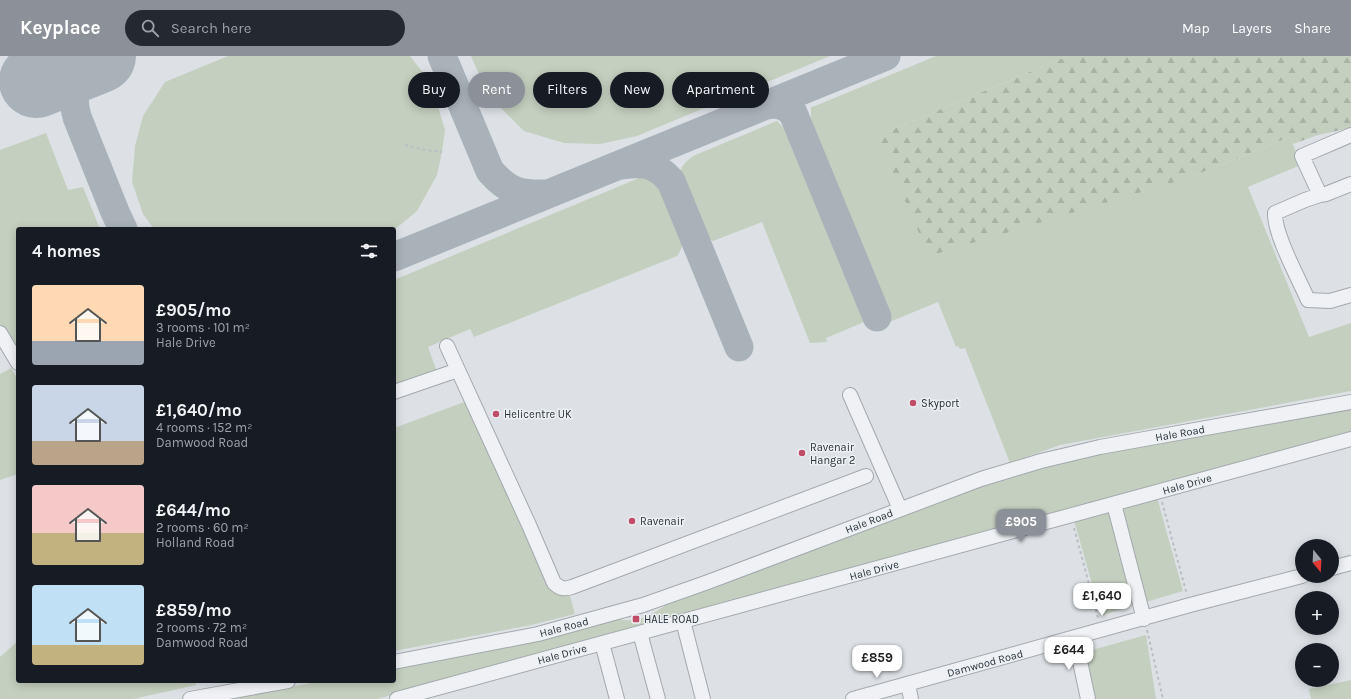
<!DOCTYPE html>
<meta charset="utf-8">
<style>
body{margin:0;font-family:Karla,sans-serif;background:#242831;color:#f1f3f6;height:100vh;display:flex;flex-direction:column;font-size:15px;white-space:nowrap}
*{box-sizing:border-box;margin:0}
p{font-size:13px;color:#9ea1a6}
.icon{flex:none;width:22px;height:22px;fill:none;stroke:currentColor;stroke-width:2;stroke-linecap:round;stroke-linejoin:round}
.map{position:relative;flex:1;overflow:hidden}
.sheet{position:absolute;left:16px;top:171px;width:380px;height:456px;display:flex;flex-direction:column;background:#171b24;border-radius:4px;box-shadow:0 2px 10px #0003}
.sheet>*{flex:none}
.hud{position:absolute;left:408px;top:16px;width:380px;height:36px;display:flex;gap:8px}
.needle{width:26px;rotate:162deg}
.fabs{position:absolute;left:1295px;top:483px;display:grid;gap:8px}
.fabs a{display:grid;place-items:center;width:44px;height:44px;border-radius:50%;background:#171b24;box-shadow:0 2px 10px #0003;font-size:20px}
.price{position:absolute;translate:-50% -34px;padding:0 9px;border-radius:8px;background:#fff;color:#222;font-size:13px;line-height:26px;filter:drop-shadow(0 1px 2px #0008)}
.price::after{content:'';position:absolute;left:50%;top:24px;width:12px;height:9px;margin-left:-6px;background:inherit;clip-path:polygon(0 0,100% 0,50% 100%)}
.price.on{background:#8c9099;color:#fff}
ul{padding:0;list-style:none}
li{display:flex;align-items:center;gap:12px;height:100px;padding:0 16px}
li span{display:grid;place-items:center;flex:none;width:112px;height:80px;border-radius:4px;color:#555}
li>.icon{margin-inline-start:auto}
span .icon{width:48px;height:48px;fill:#fffc;stroke-width:1}
li b{font-size:17px}
h2{display:flex;justify-content:space-between;align-items:center;height:48px;padding:0 16px;font-size:17px}
.pill{padding:0 14px;border-radius:18px;background:#171b24;box-shadow:0 2px 10px #0003;font-size:14px;line-height:36px}
.pill.on{background:#8c9099;color:#fff}
header{display:flex;align-items:center;gap:24px;box-sizing:border-box;height:56px;padding:0 20px;background:#8c9099;color:#fff}
header strong{font-size:19px}
nav{display:flex;gap:22px;margin-inline-start:auto;font-size:14px}
.search{width:280px;height:36px;background:#242831;display:flex;align-items:center;gap:10px;box-sizing:border-box;padding:0 14px;border-radius:22px;color:#9ea1a6;font-size:15px}
.map>svg:first-child{display:block}
.green{fill:#c4cfbf}
.forest{fill:url(#forest-firs)}
.lines{fill:none;stroke-linecap:round;stroke-linejoin:round}
.taxiway{stroke:#aab2b9;stroke-width:29}
.runway{stroke:#aab2b9;stroke-width:74}
.minor-casing{stroke:#a3a8ae;stroke-width:16}
.path{stroke:#bbbfc4;stroke-width:2;stroke-dasharray:3 3;stroke-linecap:butt}
.minor{stroke:#eff1f4;stroke-width:14}
.poi-dot{fill:#c14c68;stroke:#ecf0f3;stroke-width:1.5}
.labels{text-anchor:middle;stroke-width:3;stroke-linejoin:round;paint-order:stroke}
.poi-label{font-size:11px;fill:#28303a;stroke:#ecf0f3;text-anchor:start}
.street-label{font-size:11px;fill:#28303a;stroke:#ecf0f3}
</style>
<header>
<strong>Keyplace</strong>
<div class="search"><svg class="icon" aria-label="search" viewBox="0 0 24 24"><circle cx="10" cy="10" r="6"/><path d="M15 15l6 6"/></svg>Search here</div>
<nav><a>Map</a><a>Layers</a><a>Share</a></nav>
</header>
<div class="map">
<svg width="1351" height="643" viewBox="0 0 1351 643">
<defs>
<pattern id="forest-firs" width="22" height="20" patternUnits="userSpaceOnUse"><rect width="22" height="20" fill="#c4cfbf"/><path d="M5 1l3.5 6h-7zM16 11l3.5 6h-7z" fill="#a8b2a5"/></pattern>
</defs>
<rect width="100%" height="100%" fill="#dde1e5"/>
<path class="green" d="M228,0H410L431,27L445,74L442,96L437,119L417,155L394,174L154,173L143,158L132,126L135,90L143,60L165,26Z
M471,0H830L637,80L600,88L564,87L524,75L497,48L481,23Z
M936,0H1068L877,80L1188,122L1290,81L1301,109L1248,131L1309,281L1351,267V335L1060,389L1010,407L965,292L960,293L958,290L956,291L938,246L887,267L822,103L812,69L811,61V51L815,50Z
M777,65L791,80L803,102L869,264L826,282L827,286L810,287L762,166L713,185C700,181 676,127 681,114C683,108 688,104 693,100Z
M46,77L68,134L83,131L100,173H18V298L0,268V94Z
M639,122C647,123 656,124 662,131C668,137 682,171 683,179C684,188 681,194 677,200L474,281L470,273L428,291L436,313L431,320L394,332V224Z
M11,312L18,323V418L0,424V318Z
M467,345L530,483L548,530L558,539L570,540L575,558L531,569L394,595V372Z
M1351,350V376L377,643H228L322,625H394V611L618,563C641,568 656,556 674,543L986,426L1049,408L1224,373Z
M1157,441L1183,535L1146,546L1120,455L1125,450Z
M1104,456L1111,459L1133,544L1131,550L1101,560L1074,464Z
M1146,579L1156,643H1095L1085,596Z
M18,585V625H195L196,629L133,643H0V601Z
M1351,624V643H1311L1309,633Z"/>
<path class="forest" d="M1068,0H1351V72L1318,79L1293,88L1290,81L1188,122L929,200L877,80Z"/>
<g class="lines">
<path class="taxiway" d="M101,0C75,12 70,35 77,61L115,156L123,173
M442,0L490,115C508,135 519,139 546,138
M762,50C774,47 784,47 793,57L877,261
M621,109C645,106 655,107 671,125L739,291
M394,201L886,0"/>
<path class="runway" d="M36,25L99,0"/>
<g class="minor-casing">
<path id="minor" d="M1351,128L1326,138L1320,139L1305,144L1275,157C1274,178 1299,223 1308,244L1330,245L1351,239
M1320,139L1302,100L1351,79
M0,277L18,307
M447,290L529,469L554,527C560,532 563,534 572,531L866,420
M394,336L458,314
M850,339L900,453
M1114,448L1144,563
M1332,512L1351,507
M683,565L703,643
M640,577L658,643
M1075,582L1088,643
M602,587L617,643
M394,606L538,578L643,549L708,526L981,423L1041,405L1100,391L1351,346
M908,628L911,643
M190,643L288,625
M397,643L1351,383
M853,643L1190,549L1302,520"/>
</g>
<path class="path" d="M405,89L425,94L442,96
M1162,446L1187,539
M1074,472L1098,562
M1147,574L1163,643"/>
<use href="#minor" class="minor"/>
</g>
<g class="poi-dot">
<circle cx="913" cy="347" r="4"/>
<circle cx="496" cy="358" r="4"/>
<circle cx="802" cy="397" r="4"/>
<circle cx="632" cy="465" r="4"/>
<rect x="632" y="559" width="8" height="8" rx="2"/>
</g>
<g class="labels">
<g class="poi-label">
<text x="921" y="351">Skyport</text>
<text x="504" y="362">Helicentre UK</text>
<text x="810" y="395">Ravenair<tspan x="810" dy="13">Hangar 2</tspan></text>
<text x="640" y="469">Ravenair</text>
<text x="644" y="567">HALE ROAD</text>
</g>
<g class="street-label">
<text transform="translate(1180 377) rotate(-10)" y="4">Hale Road</text>
<text transform="translate(1187 428) rotate(-16)" y="4">Hale Drive</text>
<text transform="translate(869 465) rotate(-21)" y="4">Hale Road</text>
<text transform="translate(874 514) rotate(-15)" y="4">Hale Drive</text>
<text transform="translate(564 571) rotate(-15)" y="4">Hale Road</text>
<text transform="translate(562 598) rotate(-15)" y="4">Hale Drive</text>
<text transform="translate(985 607) rotate(-15)" y="4">Damwood Road</text>
</g>
</g>
</svg>
<div class="fabs">
<a><svg class="needle" viewBox="-14 -14 28 28"><path d="M0-13l5 13h-10z" fill="#e53935"/><path d="M0 13l5-13h-10z" fill="#9ea1a6"/></svg></a>
<a>+</a>
<a>−</a>
</div>
<b class="price on" style="left:1021px;top:487px">£905</b>
<b class="price" style="left:1102px;top:561px">£1,640</b>
<b class="price" style="left:1069px;top:615px">£644</b>
<b class="price" style="left:877px;top:623px">£859</b>
<div class="hud">
<a class="pill">Buy</a>
<a class="pill on">Rent</a>
<a class="pill">Filters</a>
<a class="pill">New</a>
<a class="pill">Apartment</a>
</div>
<section class="sheet">
<h2>4 homes<svg class="icon" aria-label="filters" viewBox="0 0 24 24"><path d="M4 7h16M4 17h16"/><circle cx="9" cy="7" r="2"/><circle cx="15" cy="17" r="2"/></svg></h2>
<ul>
<li><span style="background:linear-gradient(#ffd9b3 70%,#9aa5b1 0)"><svg class="icon" aria-label="home" viewBox="0 0 24 24"><path d="M3 11l9-7 9 7M6 9v11h12V9"/></svg></span><div><b>£905/mo</b><p>3 rooms · 101 m²</p><p>Hale Drive</p></div></li>
<li><span style="background:linear-gradient(#c9d6e8 70%,#b9a48a 0)"><svg class="icon" aria-label="home" viewBox="0 0 24 24"><path d="M3 11l9-7 9 7M6 9v11h12V9"/></svg></span><div><b>£1,640/mo</b><p>4 rooms · 152 m²</p><p>Damwood Road</p></div></li>
<li><span style="background:linear-gradient(#f6c9c9 60%,#c2b280 0)"><svg class="icon" aria-label="home" viewBox="0 0 24 24"><path d="M3 11l9-7 9 7M6 9v11h12V9"/></svg></span><div><b>£644/mo</b><p>2 rooms · 60 m²</p><p>Holland Road</p></div></li>
<li><span style="background:linear-gradient(#bfe0f5 75%,#c2b280 0)"><svg class="icon" aria-label="home" viewBox="0 0 24 24"><path d="M3 11l9-7 9 7M6 9v11h12V9"/></svg></span><div><b>£859/mo</b><p>2 rooms · 72 m²</p><p>Damwood Road</p></div></li>
</ul>
</section>
</div>
